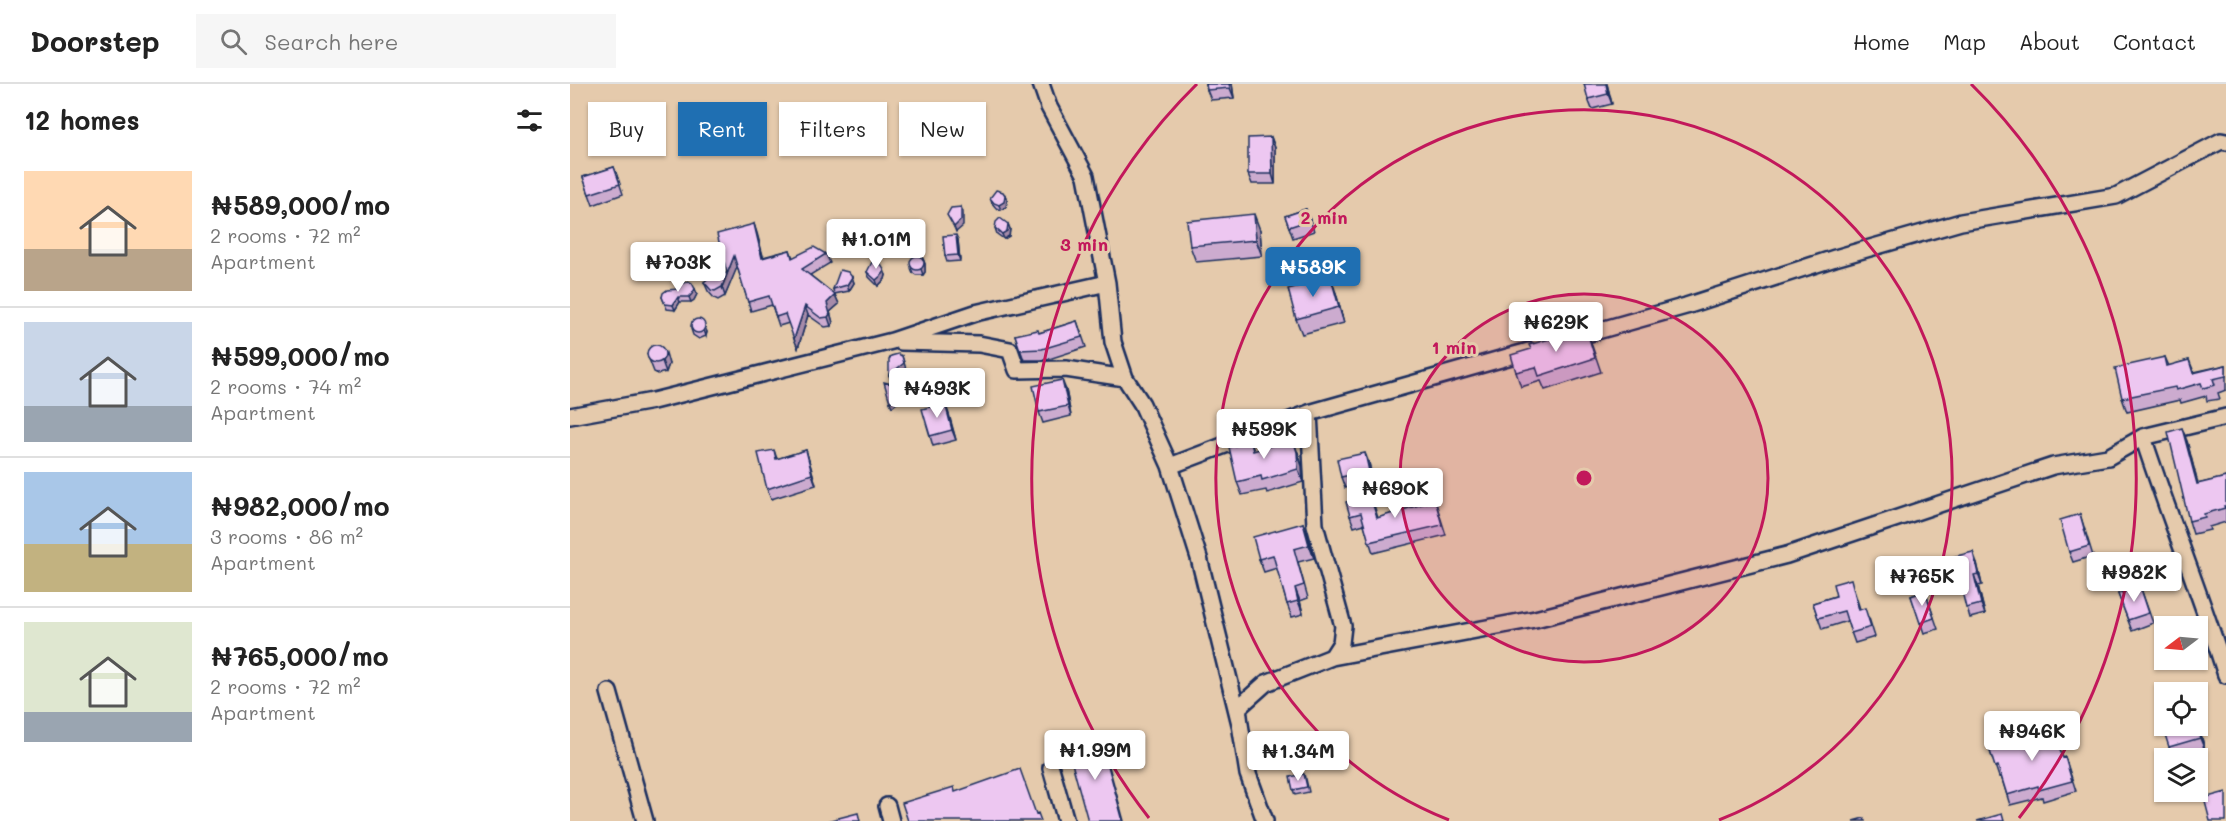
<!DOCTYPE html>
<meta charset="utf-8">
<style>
body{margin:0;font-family:Mali,sans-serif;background:#f6f6f6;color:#222;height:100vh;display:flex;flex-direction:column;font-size:22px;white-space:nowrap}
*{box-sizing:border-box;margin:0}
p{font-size:20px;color:#767676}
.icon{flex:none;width:33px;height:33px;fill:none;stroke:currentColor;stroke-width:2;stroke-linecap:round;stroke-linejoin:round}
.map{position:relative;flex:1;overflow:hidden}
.drawer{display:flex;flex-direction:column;background:#fff;width:570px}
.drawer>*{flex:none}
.top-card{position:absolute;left:18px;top:18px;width:570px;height:54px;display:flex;gap:12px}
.needle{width:39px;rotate:254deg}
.tools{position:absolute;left:1584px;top:532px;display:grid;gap:12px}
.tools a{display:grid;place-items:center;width:54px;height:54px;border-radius:0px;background:#fff;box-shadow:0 2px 4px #0004;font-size:30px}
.price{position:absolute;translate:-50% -51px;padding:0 14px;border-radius:6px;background:#fff;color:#222;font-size:20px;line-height:39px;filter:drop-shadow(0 2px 3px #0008)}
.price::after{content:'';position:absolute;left:50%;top:36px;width:18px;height:14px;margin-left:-9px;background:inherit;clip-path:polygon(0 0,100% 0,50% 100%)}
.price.selected{background:#1f6fb2;color:#fff}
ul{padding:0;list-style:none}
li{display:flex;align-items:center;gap:18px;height:150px;padding:0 24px}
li+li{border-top:2px solid #e0e0e0}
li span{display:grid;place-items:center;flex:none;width:168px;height:120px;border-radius:0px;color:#555}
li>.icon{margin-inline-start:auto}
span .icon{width:72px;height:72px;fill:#fffc;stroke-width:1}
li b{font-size:26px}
h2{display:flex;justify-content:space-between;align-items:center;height:72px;padding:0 24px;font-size:26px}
.pill{padding:0 21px;border-radius:0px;background:#fff;box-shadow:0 2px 4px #0004;font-size:21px;line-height:54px}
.pill.selected{background:#1f6fb2;color:#fff}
header{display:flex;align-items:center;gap:36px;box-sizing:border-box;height:84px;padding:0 30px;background:#fff;border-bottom:2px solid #e0e0e0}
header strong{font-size:28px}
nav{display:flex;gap:33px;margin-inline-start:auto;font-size:21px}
.search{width:420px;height:54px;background:#f6f6f6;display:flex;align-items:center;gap:15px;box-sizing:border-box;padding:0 21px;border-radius:0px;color:#767676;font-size:22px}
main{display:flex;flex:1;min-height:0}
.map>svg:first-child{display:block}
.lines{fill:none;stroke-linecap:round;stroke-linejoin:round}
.street-casing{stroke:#1b2f5e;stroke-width:20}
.street{stroke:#e5caac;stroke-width:15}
.wall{fill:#ccabcf;stroke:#1b2f5e;stroke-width:1.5}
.shaded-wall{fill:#a68ba9;stroke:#1b2f5e;stroke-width:1.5}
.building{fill:#edc7f1;stroke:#1b2f5e;stroke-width:1.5}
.ring{fill:none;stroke:#c2185b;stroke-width:3}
.centre{fill:#c2185b;stroke:#e5caac;stroke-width:3}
.ring-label{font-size:18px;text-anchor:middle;font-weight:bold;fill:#c2185b;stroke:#e5caac;stroke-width:6;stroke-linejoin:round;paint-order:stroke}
</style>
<header>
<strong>Doorstep</strong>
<div class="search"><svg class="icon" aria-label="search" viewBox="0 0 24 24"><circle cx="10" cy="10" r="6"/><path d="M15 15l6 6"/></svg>Search here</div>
<nav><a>Home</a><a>Map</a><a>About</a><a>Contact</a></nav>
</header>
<main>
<section class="drawer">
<h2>12 homes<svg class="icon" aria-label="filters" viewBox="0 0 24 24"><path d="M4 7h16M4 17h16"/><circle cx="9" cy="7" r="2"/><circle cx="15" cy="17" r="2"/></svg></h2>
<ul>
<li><span style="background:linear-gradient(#ffd9b3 65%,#b9a48a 0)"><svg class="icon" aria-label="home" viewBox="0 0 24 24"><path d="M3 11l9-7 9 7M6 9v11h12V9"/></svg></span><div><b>₦589,000/mo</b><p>2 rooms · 72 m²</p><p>Apartment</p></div></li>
<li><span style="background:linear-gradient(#c9d6e8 70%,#9aa5b1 0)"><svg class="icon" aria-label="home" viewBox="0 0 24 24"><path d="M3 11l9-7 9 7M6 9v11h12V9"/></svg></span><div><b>₦599,000/mo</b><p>2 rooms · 74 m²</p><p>Apartment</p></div></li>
<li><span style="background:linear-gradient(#a9c7e8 60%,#c2b280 0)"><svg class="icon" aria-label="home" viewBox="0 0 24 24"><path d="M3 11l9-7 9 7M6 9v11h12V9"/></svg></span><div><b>₦982,000/mo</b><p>3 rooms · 86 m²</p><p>Apartment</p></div></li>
<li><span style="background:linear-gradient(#dfe7d0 75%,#9aa5b1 0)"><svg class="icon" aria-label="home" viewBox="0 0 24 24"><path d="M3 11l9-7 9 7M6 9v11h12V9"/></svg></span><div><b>₦765,000/mo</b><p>2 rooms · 72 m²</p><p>Apartment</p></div></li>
</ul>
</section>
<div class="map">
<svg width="1656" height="737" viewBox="0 0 1656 737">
<rect width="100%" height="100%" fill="#e5caac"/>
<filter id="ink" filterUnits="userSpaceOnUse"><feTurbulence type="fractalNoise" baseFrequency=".0167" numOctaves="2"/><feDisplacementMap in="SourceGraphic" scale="12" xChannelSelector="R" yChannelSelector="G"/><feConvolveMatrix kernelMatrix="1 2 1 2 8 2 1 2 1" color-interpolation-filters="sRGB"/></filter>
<g filter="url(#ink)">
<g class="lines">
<g class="street-casing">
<path id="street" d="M471,0L479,23L516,92L537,199L543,258L555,294L572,320L600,382L629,474L670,640L678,690L695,737
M999,255L1116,222L1265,174L1391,138L1546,112L1651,57L1656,58
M331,258L409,260L440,266L447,286L496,285L555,294
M739,329L745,441L773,542L771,559L762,573
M0,332L83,317L322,257L405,229L537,199
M1656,333L1573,353C1599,433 1631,511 1656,591
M600,382L739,329L959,267
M39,608L75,737
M670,640L668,624L696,599L762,573L965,535L1217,471L1483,382L1538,373L1573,353
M481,684L496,737
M317,722L321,737"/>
</g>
<use href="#street" class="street"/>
</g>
<path class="wall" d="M636,0H662L664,14L641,16L637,6Z
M1037,0L1042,20L1022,25L1018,15Z
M701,53L705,64V100H682L678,90Z
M44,83L53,110L23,121L13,93Z
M435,111L437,116L436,123L431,126L426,124L422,119L420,114Z
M736,125L744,147L723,154L715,132Z
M184,140L193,173L220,166L223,174L256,170L260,179L240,191L265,211L269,220L260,228L263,239L261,242L255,243L238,231L228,264L219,239L209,242L202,221L181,227L167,182L155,212L148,216L144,214L138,207L134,198L157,189Z
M438,140L440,145L439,152L434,155L427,150L425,144Z
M690,146L692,172L626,178L620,162Z
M388,156L390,177L377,178L375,172Z
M353,175L355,180V188L353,191H346L343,189L341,184Z
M297,188L316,191L315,195L308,202L299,193Z
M282,193L284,199L279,207L264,210L263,205Z
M125,205L127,210L124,216L121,218H110L105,226L97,225L92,213Z
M766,209L774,239L732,250L726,235Z
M507,237L516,263L476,276H454L445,251L469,249Z
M122,238L137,248L136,252L129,255L123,251L121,245Z
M1016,244L1031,288L975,306L971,297L951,303L946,288L961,265Z
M77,270L99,280L96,288L88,290L84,288Z
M1595,273L1599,282L1619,276L1624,288L1656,281V306L1648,309L1650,315L1637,317L1636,312L1611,319L1610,316L1557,328L1552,314Z
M496,306L501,332L473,339L469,328Z
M375,319L386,356L363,362L360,352Z
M1617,357L1628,400L1656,393V438L1639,443L1640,446L1623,450L1619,437Z
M681,358L684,367L728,368L732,382L733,398L697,409L696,406L672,411L667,398Z
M204,366L207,375L236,366L246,401L201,415L197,405Z
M799,379L803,397L775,404L771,393Z
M865,416L876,451L803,469L794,440L784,443L780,432L804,421L808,434Z
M1510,430L1523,472L1503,478L1499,468Z
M733,439L744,474L728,478L738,514L730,517L733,530L722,533L717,520L707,484L694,488L689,475Z
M1407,479L1412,501L1408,502L1415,530L1400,534L1392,505L1386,507L1383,496Z
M1570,502L1583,539L1562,547L1548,510Z
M1284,506L1290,525L1299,534L1305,553L1285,559L1277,537L1252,545L1243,519Z
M1355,507L1368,545L1354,549L1341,512Z
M1628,640L1636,669L1617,675H1603L1599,663L1628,642Z
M1420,667L1493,674L1495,673L1506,707L1473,717L1472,713L1440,721L1431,692L1429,693Z
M736,695L739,708L725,711L723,706Z"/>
<path class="shaded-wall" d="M659,0H662L664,14L660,4Z
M1036,0H1037L1042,20L1038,10Z
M701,53L705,64V100L702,90Z
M435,111L437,116L436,123L431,126L429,121Z
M391,123L393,128V142L386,148L384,143Z
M684,130L690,146L692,172L686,156Z
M184,140L187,149L196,183L192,174Z
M438,140L440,145L439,152L434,155L432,150Z
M386,151L388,156L390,177L388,171Z
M164,172L168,181L155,212L152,203Z
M353,175L355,180V188L353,191L351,185Z
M314,186L316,191L315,195L308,202L306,196Z
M282,193L284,199L279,207L277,201Z
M761,194L766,209L774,239L769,223Z
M125,205L127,210L124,216L121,218L119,213Z
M265,211L269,220L260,228L263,239L261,242L258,233L257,219Z
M108,213L110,218L105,226L103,221Z
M235,222L238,231L228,264L224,255Z
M135,243L137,248L136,252L134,246Z
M96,269L99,280L96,288L92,277Z
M332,272L336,285L321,296L319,291Z
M492,296L496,306L501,332L498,322Z
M338,304L339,309L322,323L320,318Z
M375,319L379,330L386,356L382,346Z
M1612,344L1617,357L1631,413L1627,400Z
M723,355L732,382L733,398L728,385Z
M236,366L239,377L246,401L242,390Z
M795,369L799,379L803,397L799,387Z
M733,439L738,452L744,474L739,461Z
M1403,468L1407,479L1412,501L1408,490Z
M1404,491L1408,502L1415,530L1411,520Z
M725,504L730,517L733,530L728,517Z
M1628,640L1636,669L1630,654Z
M530,652L535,668L554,737H553Z"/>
<path class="building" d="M636,0H659L660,4L637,6Z
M1014,0H1036L1038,10L1018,15Z
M701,53L702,90H678V54Z
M44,83L50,100L19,110L13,93Z
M426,106L433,108L435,111L434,118L429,121L424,119L420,114Z
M391,123V136L384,143L377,131L381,124Z
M736,125L740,136L719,143L715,132Z
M684,130L686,156L620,162L617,137Z
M430,134L438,140L437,147L432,150L425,144L426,138Z
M184,140L192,174L220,166L222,174L244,163L256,170L232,185L265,211L257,219L260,230L258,233L251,234L235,222L224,255L215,230L206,233L199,212L178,218L164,172L152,203L145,207L141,206L134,198L142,191L157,189L147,150Z
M386,151L388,171L375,172L373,152Z
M340 179a7 7 0 1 1 14 0a7 7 0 1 1-14 0Z
M302,178L310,179L314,186L313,190L306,196L297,188Z
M270,186L278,188L282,193L277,201L263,205Z
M761,194L769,223L726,235L718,205Z
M118,197L122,199L125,205L122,210L119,213H108L103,221L95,220L92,213L93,209L97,206L108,205L111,200Z
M121 242a7 7 0 1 1 14 0a7 7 0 1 1-14 0Z
M507,237L512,253L472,265L450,266L445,251L468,246L469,249Z
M1016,244L1025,274L969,292L966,283L946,288L941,271L961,265L959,261Z
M77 270a9 9 0 1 1 18 0a9 9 0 1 1-18 0Z
M328,270L332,272L334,279L319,291V276L321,272Z
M1595,273L1597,282L1619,276L1623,289L1656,281V292L1643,295L1645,301L1633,304L1631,299L1606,306L1605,303L1552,314L1545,284Z
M492,296L498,322L469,328L463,302Z
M314,298L338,304L320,318Z
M375,319L382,346L360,352L352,325Z
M1612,344L1627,400L1656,393V422H1654L1655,424L1634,430L1635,433L1619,437L1598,348Z
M723,355L727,368L728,385L692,396L691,392L667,398L659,363L681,358L683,367Z
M204,366L206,375L236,366L242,390L197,405L188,369Z
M795,369L799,387L771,393L767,375Z
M800,411L807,434L865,416L872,441L799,458L791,429L780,432L776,418Z
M1510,430L1519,462L1499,468L1490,436Z
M733,439L739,461L724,465L734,501L725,504L728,517L717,520L703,471L689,475L683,453Z
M1403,468L1408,490L1404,491L1411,520L1396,524L1389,495L1383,496L1378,474Z
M1281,495L1289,526L1295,524L1301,543L1281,549L1274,527L1248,534L1243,519L1266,512L1263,500Z
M1570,502L1579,529L1558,536L1548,510Z
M1355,507L1364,534L1350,539L1341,512Z
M1594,630V642H1627L1630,654L1599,663L1589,632Z
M1480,639L1493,674L1495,673L1502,697L1469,706L1468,702L1437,711L1428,682L1425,683L1420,667L1453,657L1451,650Z
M530,652L553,737H518L497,661Z
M450,685L466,730L468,729L471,737H338L332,719L384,703L385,708Z
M734,690L737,703L723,706L720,693Z
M1656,708V737H1640L1634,714Z
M288,729L290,737H257Z
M1432,730L1434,737H1407Z
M1294,734L1295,737H1283Z"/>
</g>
<circle cx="1014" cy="394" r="184" fill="#c2185b" fill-opacity=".12"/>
<g class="ring">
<circle cx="1014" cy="394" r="184"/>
<path d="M879 736A368 368 0 1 1 1149 736"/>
<path d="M579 734A552 552 0 0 1 627 0M1401 0A552 552 0 0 1 1449 734"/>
</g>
<circle cx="1014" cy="394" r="9" class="centre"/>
<g class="ring-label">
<text x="754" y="140">2 min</text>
<text x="514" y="167">3 min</text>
<text x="884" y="270">1 min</text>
</g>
</svg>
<div class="tools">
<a><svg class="needle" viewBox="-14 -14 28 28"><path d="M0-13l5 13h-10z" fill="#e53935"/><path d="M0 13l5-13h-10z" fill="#767676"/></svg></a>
<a><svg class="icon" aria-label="locate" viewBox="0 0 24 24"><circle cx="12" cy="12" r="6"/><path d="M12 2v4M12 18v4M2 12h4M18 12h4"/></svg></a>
<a><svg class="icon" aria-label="layers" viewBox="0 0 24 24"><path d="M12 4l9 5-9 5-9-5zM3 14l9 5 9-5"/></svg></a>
</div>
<b class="price" style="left:306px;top:186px">₦1.01M</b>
<b class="price" style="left:108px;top:209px">₦703K</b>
<b class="price selected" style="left:743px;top:214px">₦589K</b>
<b class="price" style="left:986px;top:269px">₦629K</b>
<b class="price" style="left:367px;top:335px">₦493K</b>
<b class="price" style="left:694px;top:376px">₦599K</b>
<b class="price" style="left:825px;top:435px">₦690K</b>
<b class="price" style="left:1564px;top:519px">₦982K</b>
<b class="price" style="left:1352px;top:523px">₦765K</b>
<b class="price" style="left:1462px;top:678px">₦946K</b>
<b class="price" style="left:525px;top:697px">₦1.99M</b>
<b class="price" style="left:728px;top:698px">₦1.34M</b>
<div class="top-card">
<a class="pill">Buy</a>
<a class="pill selected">Rent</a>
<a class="pill">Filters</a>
<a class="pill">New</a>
</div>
</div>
</main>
